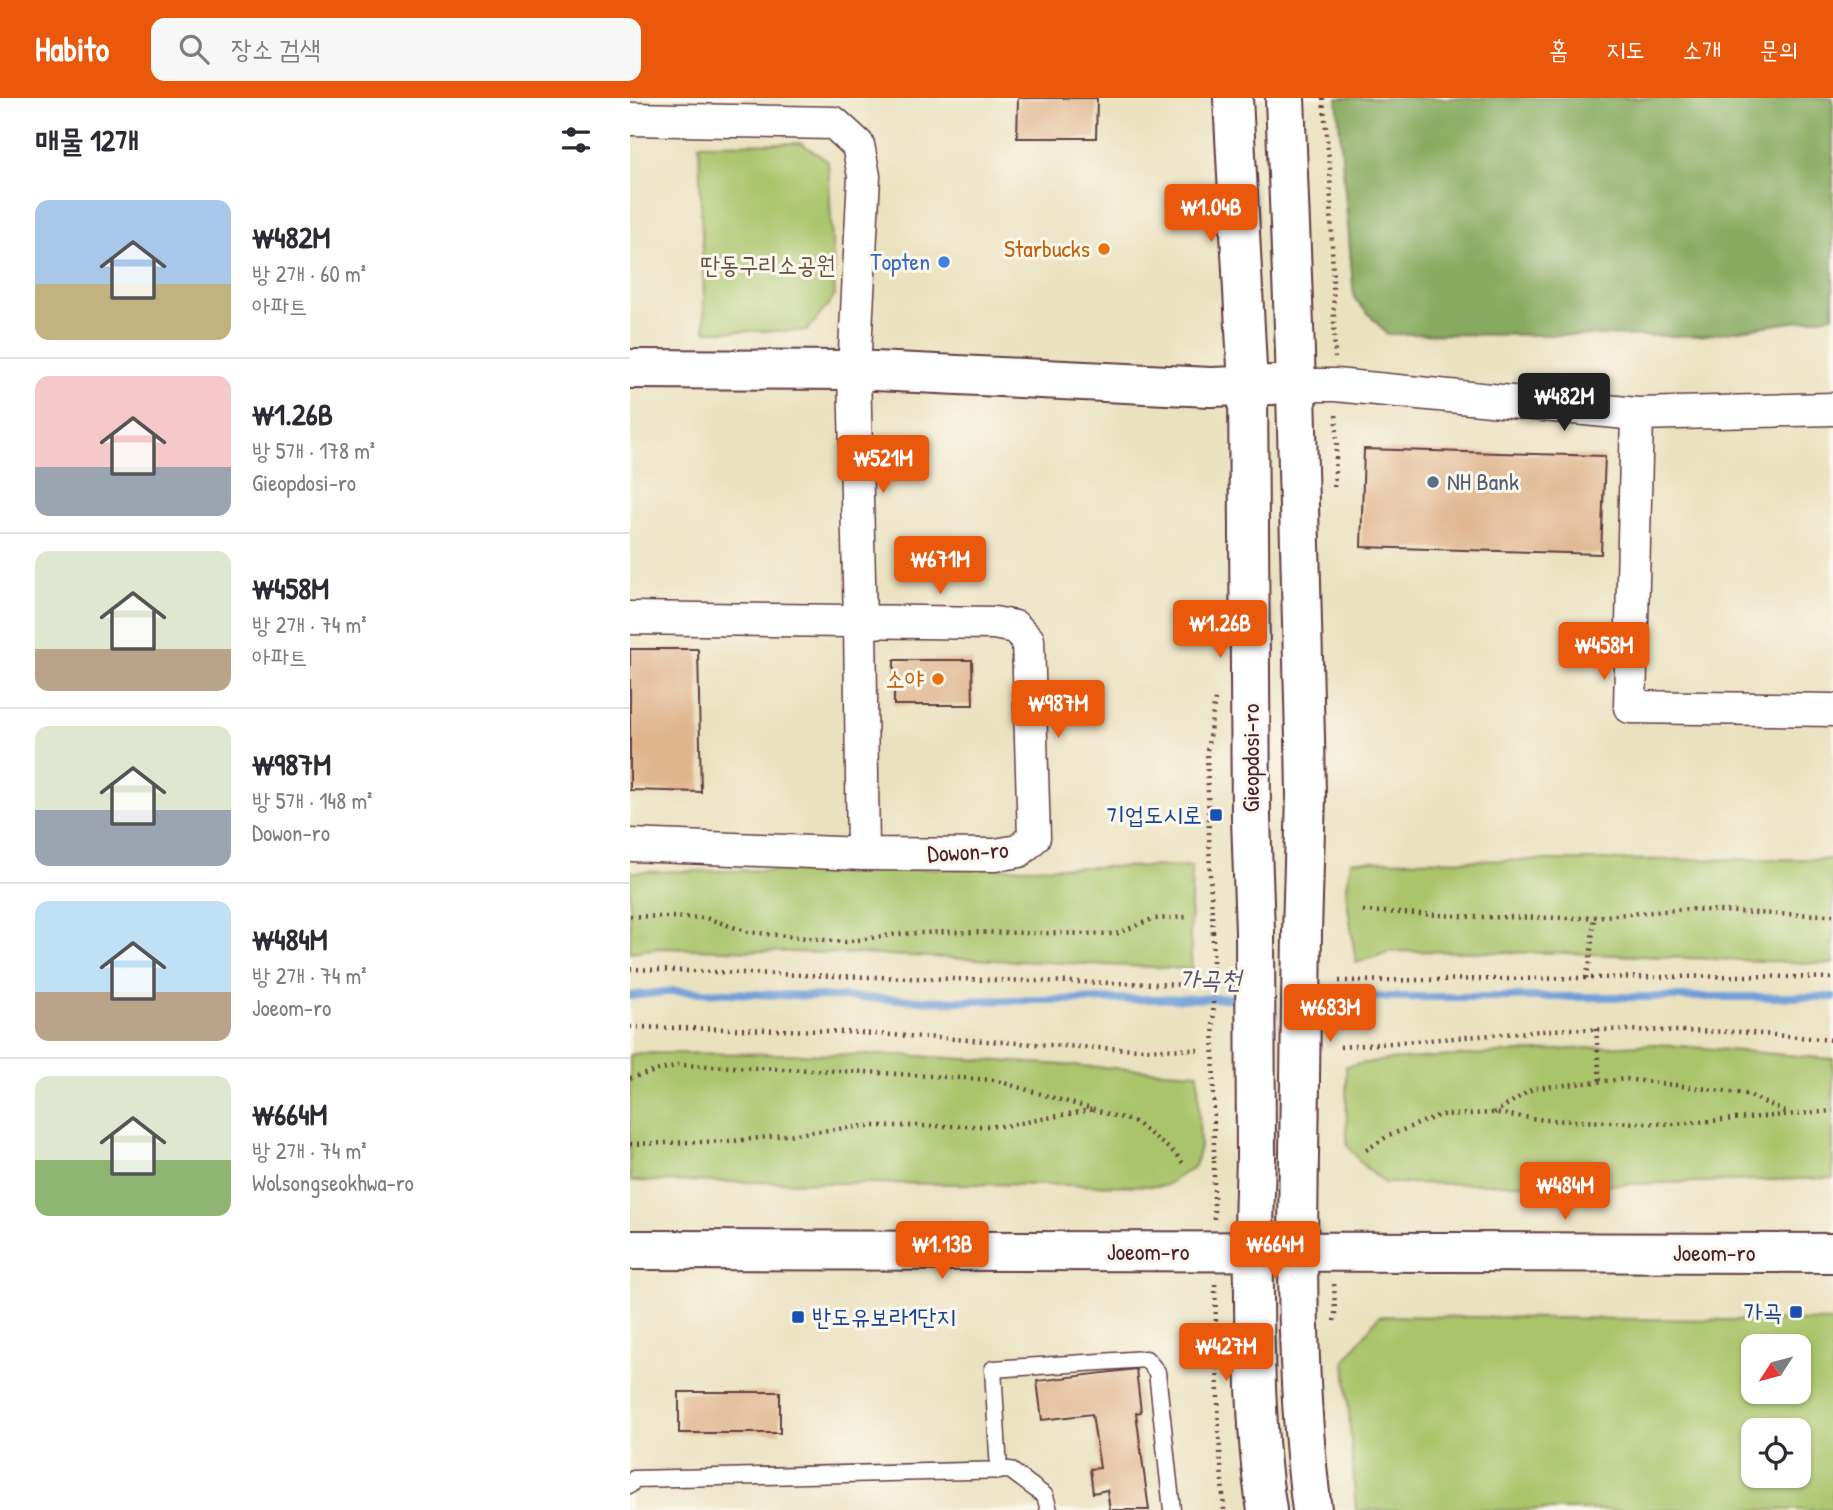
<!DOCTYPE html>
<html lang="ko">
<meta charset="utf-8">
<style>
body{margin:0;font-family:"Patrick Hand","Poor Story",sans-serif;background:#f7f7f7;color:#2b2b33;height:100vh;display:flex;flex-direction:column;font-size:26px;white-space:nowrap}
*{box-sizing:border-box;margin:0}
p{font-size:23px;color:#7c7c81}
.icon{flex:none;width:38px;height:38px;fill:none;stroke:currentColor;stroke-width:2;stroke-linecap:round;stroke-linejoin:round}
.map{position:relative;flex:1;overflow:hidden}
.sheet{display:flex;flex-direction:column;background:#fff;width:630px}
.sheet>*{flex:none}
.needle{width:46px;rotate:234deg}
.tools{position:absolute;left:1111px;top:1236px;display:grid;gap:14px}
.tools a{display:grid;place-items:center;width:70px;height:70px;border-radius:14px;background:#fff;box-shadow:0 2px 5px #0004;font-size:35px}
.price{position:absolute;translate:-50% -60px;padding:0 16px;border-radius:7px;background:#ea580c;color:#fff;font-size:23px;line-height:46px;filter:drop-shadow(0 2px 4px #0008)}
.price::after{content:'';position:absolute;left:50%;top:42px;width:21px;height:16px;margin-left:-10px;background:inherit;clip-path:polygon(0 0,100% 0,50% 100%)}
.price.selected{background:#222;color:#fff}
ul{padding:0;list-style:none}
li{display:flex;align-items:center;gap:21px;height:175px;padding:0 35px}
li+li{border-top:2px solid #e1e1e2}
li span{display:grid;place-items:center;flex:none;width:196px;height:140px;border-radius:14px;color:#555}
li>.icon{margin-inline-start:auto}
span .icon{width:84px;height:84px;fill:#fffc;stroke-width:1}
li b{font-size:30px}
h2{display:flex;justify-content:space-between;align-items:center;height:84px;padding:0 35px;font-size:30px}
header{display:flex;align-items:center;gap:42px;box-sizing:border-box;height:98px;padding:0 35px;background:#ea580c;color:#fff}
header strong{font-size:33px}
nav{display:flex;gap:38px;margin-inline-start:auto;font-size:24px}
.search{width:490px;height:63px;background:#f7f7f7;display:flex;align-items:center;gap:18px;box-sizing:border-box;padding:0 24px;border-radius:14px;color:#7c7c81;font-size:26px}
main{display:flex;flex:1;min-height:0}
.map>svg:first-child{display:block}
.green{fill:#a9c46a;stroke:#7a724a;stroke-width:2;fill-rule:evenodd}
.forest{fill:#86aa5e;stroke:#686444;stroke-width:2}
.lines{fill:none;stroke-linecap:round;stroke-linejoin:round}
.stream{stroke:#6e9ed7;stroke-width:8}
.building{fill:#dfb58e}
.service-casing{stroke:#623c41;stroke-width:19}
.minor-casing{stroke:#623c41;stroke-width:35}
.tertiary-casing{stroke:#623c41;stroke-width:42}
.path{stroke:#623c41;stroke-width:4.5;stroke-dasharray:2 5;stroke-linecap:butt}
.service{stroke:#fff;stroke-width:16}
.minor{stroke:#fff;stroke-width:32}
.tertiary{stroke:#fff;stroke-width:38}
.tertiary-bridge-casing{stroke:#623c41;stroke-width:42;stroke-linecap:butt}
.path-bridge{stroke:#623c41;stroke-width:4.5;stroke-dasharray:2 5;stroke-linecap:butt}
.tertiary-bridge{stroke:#fff;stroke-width:38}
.food-dot{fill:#e8710a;stroke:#fbf7ec;stroke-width:2.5}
.shop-dot{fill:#3f7fe0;stroke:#fbf7ec;stroke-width:2.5}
.service-dot{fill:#5c6f8a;stroke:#fbf7ec;stroke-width:2.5}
.transit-dot{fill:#1a4fb4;stroke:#fbf7ec;stroke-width:2.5}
.labels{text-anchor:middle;stroke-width:6;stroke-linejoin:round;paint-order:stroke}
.food-label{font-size:24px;fill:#c56008;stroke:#fbf7ec;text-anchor:end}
.shop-label{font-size:24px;fill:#366cbe;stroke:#fbf7ec;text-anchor:end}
.park-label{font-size:24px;fill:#66513e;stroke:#fbf7ec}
.service-label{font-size:24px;fill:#4e5e75;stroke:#fbf7ec;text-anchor:start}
.street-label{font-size:24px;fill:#4a1f2b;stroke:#fbf7ec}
.transit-label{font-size:24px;fill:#164399;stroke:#fbf7ec;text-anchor:end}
.water-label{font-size:26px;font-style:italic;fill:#585270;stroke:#fbf7ec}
</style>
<header>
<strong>Habito</strong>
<div class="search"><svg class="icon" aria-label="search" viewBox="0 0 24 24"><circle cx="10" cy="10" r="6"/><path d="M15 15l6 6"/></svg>장소 검색</div>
<nav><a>홈</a><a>지도</a><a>소개</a><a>문의</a></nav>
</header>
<main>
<section class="sheet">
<h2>매물 12개<svg class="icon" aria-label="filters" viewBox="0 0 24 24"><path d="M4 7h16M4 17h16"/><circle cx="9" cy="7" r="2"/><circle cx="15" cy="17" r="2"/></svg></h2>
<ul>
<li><span style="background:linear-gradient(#a9c7e8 60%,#c2b280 0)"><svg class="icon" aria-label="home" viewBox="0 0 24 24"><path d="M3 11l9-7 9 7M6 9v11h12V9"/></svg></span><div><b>₩482M</b><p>방 2개 · 60 m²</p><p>아파트</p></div></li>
<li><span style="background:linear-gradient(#f6c9c9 65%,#9aa5b1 0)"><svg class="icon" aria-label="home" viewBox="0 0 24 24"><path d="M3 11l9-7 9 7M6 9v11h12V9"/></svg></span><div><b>₩1.26B</b><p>방 5개 · 178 m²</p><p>Gieopdosi-ro</p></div></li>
<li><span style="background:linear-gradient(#dfe7d0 70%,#b9a48a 0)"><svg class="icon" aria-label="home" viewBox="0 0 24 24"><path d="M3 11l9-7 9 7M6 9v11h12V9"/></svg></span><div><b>₩458M</b><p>방 2개 · 74 m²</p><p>아파트</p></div></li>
<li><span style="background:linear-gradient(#dfe7d0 60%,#9aa5b1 0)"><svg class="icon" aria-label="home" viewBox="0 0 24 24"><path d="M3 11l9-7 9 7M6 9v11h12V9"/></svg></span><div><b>₩987M</b><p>방 5개 · 148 m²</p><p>Dowon-ro</p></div></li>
<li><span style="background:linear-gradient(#bfe0f5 65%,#b9a48a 0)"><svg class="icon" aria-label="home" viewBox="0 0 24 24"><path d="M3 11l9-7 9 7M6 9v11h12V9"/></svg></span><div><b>₩484M</b><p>방 2개 · 74 m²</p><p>Joeom-ro</p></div></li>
<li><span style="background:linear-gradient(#dfe7d0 60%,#8fb573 0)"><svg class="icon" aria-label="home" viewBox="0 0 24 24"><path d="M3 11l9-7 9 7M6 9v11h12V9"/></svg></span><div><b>₩664M</b><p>방 2개 · 74 m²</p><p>Wolsongseokhwa-ro</p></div></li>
</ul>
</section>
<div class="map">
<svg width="1203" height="1412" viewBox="0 0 1203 1412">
<rect width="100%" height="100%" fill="#fbf7ec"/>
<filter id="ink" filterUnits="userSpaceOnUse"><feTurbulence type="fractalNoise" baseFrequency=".0143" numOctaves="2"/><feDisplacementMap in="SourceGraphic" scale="14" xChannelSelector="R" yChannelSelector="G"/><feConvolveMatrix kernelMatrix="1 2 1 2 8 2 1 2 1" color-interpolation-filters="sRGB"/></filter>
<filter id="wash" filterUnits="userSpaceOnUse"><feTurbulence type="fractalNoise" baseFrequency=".00686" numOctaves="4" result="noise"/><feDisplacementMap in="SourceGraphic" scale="28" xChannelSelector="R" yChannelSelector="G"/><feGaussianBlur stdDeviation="1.57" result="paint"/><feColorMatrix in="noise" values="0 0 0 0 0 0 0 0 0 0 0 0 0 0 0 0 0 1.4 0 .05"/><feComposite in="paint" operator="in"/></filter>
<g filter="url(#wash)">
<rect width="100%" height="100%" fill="#eae1bf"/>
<path class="green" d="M171,45L198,63L205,198L177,233H75L69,46Z
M1203,761V866L936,855L762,853L726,865L716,794L721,763Z
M562,768L560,837L562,871L257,857L30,850L0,854V774Z
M1026,946L1203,961V1080L969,1087L754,1085L733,1067L717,1047L716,968L756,962Z
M10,955L269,957L568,975L570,1048L565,1068L535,1088L0,1083V957Z
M749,1218L1203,1223V1412H726L715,1262ZM1124,1248H1169V1293H1124ZM1124,1332H1169V1377H1124Z"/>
<path class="forest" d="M707,0H1203V218L1070,238L757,236L724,200Z"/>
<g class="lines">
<path class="stream" d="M0,898L45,893L316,903L616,900
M682,899H1203"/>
</g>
<g id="blocks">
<path class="building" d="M388,0H467L466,40H387Z
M734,351L975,358L971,456L731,449Z
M0,551H68L71,694L0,692Z
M264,562H342L343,607H264Z
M506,1271L511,1314L506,1315L519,1412H480L477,1392L463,1395L460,1371L470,1370L462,1316L412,1322L407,1283Z
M49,1294H150V1335H49Z"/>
</g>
</g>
<g filter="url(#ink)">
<use href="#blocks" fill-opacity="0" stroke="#623c41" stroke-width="2"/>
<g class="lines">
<g class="service-casing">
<path id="service" d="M369,1373L363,1271L516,1261L527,1274L542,1412
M0,1387L4,1381L380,1372L415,1398L419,1412"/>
</g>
<g class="minor-casing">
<path id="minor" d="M0,21L204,25L228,47L234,78L224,272L230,524L233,756
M666,287H705L1007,316L1203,311
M1007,316L1000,609L1203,612
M0,520L364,525L385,529L398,542L404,739L389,753L365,757L233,756L0,747"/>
</g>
<g class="tertiary-casing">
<path id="tertiary" d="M603,0L618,288L621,720L625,834
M655,0L665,254L675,640L676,697L672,834
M0,271L224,272L580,289L643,287
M669,1058C667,1176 667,1295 682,1412
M626,1059C623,1136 623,1212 626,1289C628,1331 630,1371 637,1412
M0,1152L1203,1155"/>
</g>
<path class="path" d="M693,0L700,71L705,260
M704,389L707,344L706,314
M733,813L846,819L949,820L1058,811L1144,816L1203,817
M0,818L76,820L118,834L215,844L267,836L319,834L486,836L522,821L557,819
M583,834L580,779L577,653L585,601
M0,871L202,878L566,887
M956,880L960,862L964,819
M709,883L1116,878L1203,880
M0,929L198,933L467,950L568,952
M966,931L970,984
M710,949L937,931L1109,934L1203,942
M0,980L48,967L236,974L364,982L505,1024L546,1056L554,1067
M864,1015L904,990L996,981L1117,996L1159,1016
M0,1046L103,1043L234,1028H375L465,1011
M736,1052L758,1038L810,1017L864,1015L915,1022L1044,1026L1203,1013
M584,1121V1061
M585,1186L589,1338L594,1412
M704,1223L705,1216L704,1183"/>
<use href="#service" class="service"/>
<use href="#minor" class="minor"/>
<use href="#tertiary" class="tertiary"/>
<g class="tertiary-bridge-casing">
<path id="tertiary-bridge" d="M625,834L626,1059
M669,1058L672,834"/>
</g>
<path class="path-bridge" d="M583,834L584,1061"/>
<use href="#tertiary-bridge" class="tertiary-bridge"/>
</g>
</g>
<g class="food-dot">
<circle cx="474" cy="151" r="7"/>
<circle cx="308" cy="581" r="7"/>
</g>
<circle class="shop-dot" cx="314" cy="164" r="7"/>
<circle class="service-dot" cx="803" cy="384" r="7"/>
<g class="transit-dot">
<rect x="579" y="710" width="14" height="14" rx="3.5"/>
<rect x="1159" y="1207" width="14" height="14" rx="3.5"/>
<rect x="161" y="1212" width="14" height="14" rx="3.5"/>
</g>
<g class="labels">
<g class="food-label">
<text x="460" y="159">Starbucks</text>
<text x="294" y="589">소야</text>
</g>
<g class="shop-label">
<text x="300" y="172">Topten</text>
</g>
<g class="park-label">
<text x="138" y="175">딴동구리소공원</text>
</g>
<g class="service-label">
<text x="817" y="392">NH Bank</text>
</g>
<g class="street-label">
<text transform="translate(621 660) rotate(-90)" y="8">Gieopdosi-ro</text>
<text transform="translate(338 754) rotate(-3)" y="8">Dowon-ro</text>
<text x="518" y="1162">Joeom-ro</text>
<text x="1084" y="1163">Joeom-ro</text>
</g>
<g class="transit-label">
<text x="572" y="725">기업도시로</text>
<text x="1152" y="1222">가곡</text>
<text x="182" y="1227" text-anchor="start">반도유보라1단지</text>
</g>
<g class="water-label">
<text x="580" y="890">가곡천</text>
</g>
</g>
</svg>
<div class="tools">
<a><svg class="needle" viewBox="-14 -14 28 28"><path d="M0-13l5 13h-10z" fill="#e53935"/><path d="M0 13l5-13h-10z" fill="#7c7c81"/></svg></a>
<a><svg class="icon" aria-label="locate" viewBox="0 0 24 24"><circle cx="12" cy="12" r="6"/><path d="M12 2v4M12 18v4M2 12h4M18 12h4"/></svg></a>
</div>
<b class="price" style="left:581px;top:146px">₩1.04B</b>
<b class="price selected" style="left:934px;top:335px">₩482M</b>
<b class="price" style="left:253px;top:397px">₩521M</b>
<b class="price" style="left:310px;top:498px">₩671M</b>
<b class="price" style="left:590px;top:562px">₩1.26B</b>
<b class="price" style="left:974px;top:584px">₩458M</b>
<b class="price" style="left:428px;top:642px">₩987M</b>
<b class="price" style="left:700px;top:946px">₩683M</b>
<b class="price" style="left:935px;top:1124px">₩484M</b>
<b class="price" style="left:312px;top:1183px">₩1.13B</b>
<b class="price" style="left:645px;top:1183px">₩664M</b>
<b class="price" style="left:596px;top:1285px">₩427M</b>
</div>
</main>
